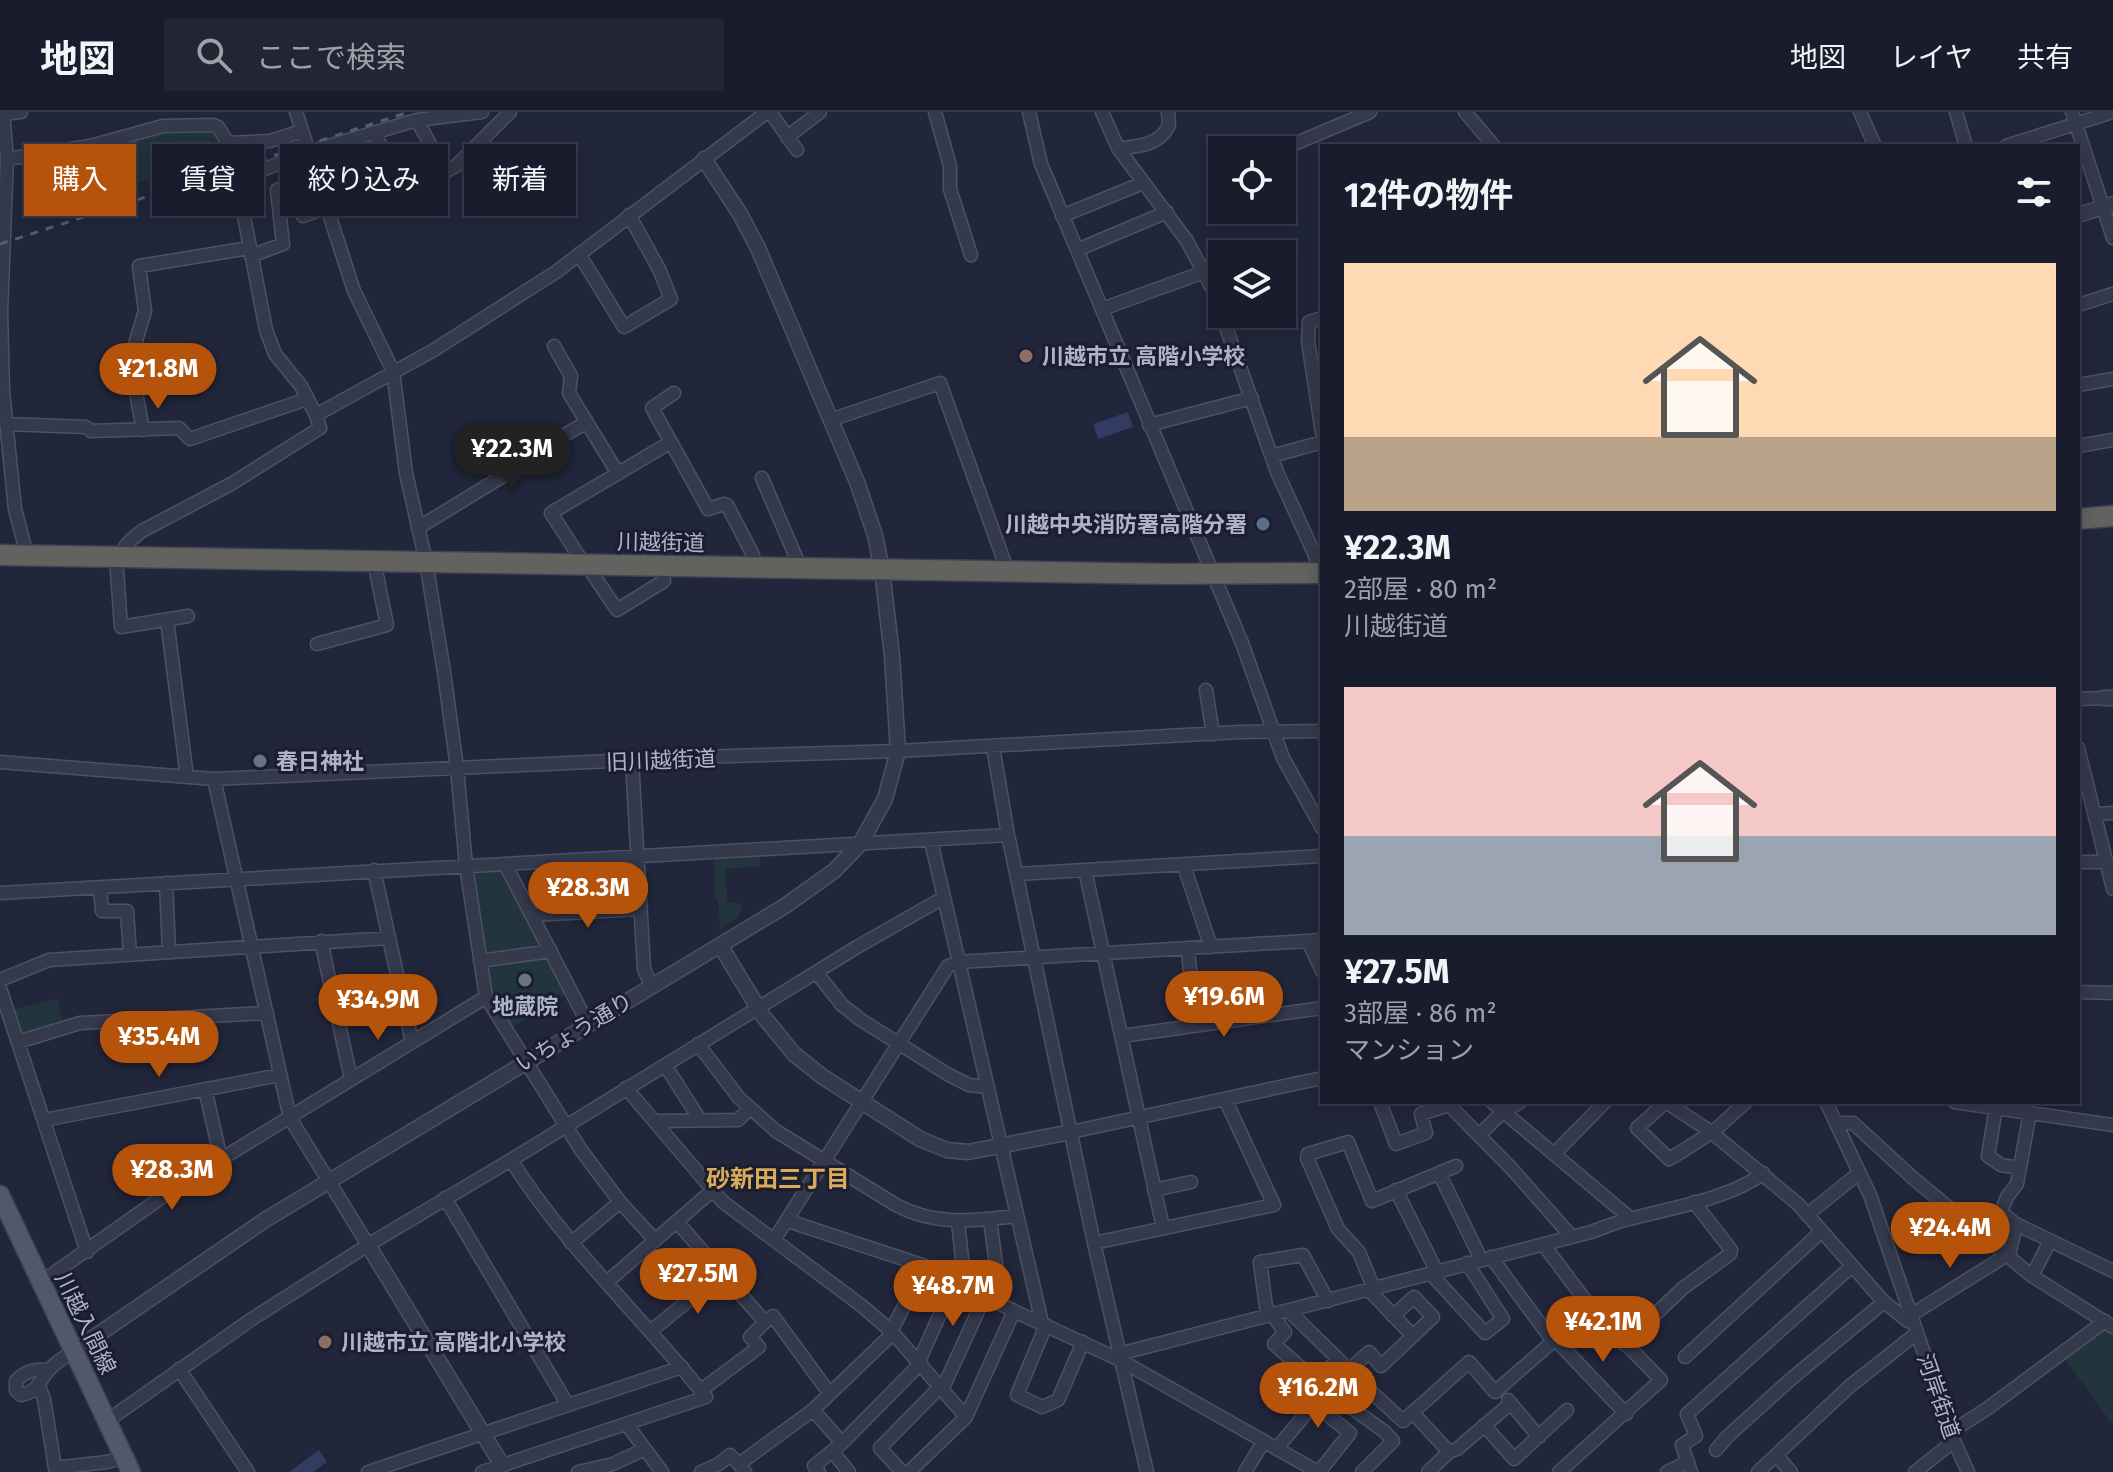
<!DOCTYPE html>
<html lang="ja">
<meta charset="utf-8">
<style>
body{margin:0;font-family:"Fira Sans","Noto Sans JP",sans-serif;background:#222534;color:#f1f3f6;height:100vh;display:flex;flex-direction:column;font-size:30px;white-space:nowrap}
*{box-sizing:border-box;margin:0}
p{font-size:26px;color:#9fa1a9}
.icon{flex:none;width:44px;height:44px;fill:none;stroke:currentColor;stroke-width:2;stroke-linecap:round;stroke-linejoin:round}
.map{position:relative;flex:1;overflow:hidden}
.panel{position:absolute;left:1320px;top:32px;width:760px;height:960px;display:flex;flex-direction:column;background:#191c2c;border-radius:0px;box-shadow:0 4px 20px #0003,0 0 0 2px #373a48}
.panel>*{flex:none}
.guide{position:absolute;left:24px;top:32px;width:760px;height:72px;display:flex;gap:16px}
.controls{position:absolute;left:1208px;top:24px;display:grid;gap:16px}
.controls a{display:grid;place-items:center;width:88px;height:88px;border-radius:0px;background:#191c2c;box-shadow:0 4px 20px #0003,0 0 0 2px #373a48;font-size:40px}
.price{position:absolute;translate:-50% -68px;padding:0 18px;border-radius:28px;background:#b45309;color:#fff;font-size:26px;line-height:52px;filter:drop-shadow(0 2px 4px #0008)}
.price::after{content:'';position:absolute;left:50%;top:48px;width:24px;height:18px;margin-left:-12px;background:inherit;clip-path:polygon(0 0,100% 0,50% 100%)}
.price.active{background:#222;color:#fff}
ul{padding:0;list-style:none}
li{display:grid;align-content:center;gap:16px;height:424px;padding:0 24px}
li span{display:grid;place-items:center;height:248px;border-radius:0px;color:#555}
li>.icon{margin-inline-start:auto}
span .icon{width:144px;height:144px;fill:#fffc;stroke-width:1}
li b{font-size:34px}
h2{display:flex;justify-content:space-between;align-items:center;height:96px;padding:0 24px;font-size:34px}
.pill{padding:0 28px;border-radius:0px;background:#191c2c;box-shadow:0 4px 20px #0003,0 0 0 2px #373a48;font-size:28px;line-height:72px}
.pill.active{background:#b45309;color:#fff}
header{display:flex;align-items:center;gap:48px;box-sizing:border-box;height:112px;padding:0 40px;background:#191c2c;border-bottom:2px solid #373a48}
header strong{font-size:38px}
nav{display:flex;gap:44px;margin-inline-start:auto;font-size:28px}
.search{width:560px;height:72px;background:#222534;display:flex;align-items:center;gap:20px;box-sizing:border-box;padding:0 28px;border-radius:0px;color:#9fa1a9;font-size:30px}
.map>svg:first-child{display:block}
.green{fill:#22343c}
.water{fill:#323b61}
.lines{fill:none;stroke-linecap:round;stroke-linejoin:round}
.minor-casing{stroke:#4c5163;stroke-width:15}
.tertiary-casing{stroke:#4c5163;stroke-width:17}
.primary-casing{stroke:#3e4255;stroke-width:21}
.trunk-casing{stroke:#3c4153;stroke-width:23}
.minor{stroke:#34394c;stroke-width:12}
.tertiary{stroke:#34394c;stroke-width:14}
.primary{stroke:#52586c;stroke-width:18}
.trunk{stroke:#62625e;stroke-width:20}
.rail{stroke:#565c73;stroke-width:3;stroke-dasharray:8 8;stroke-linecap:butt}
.education-dot{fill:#8d6e63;stroke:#1a1e30;stroke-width:3}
.service-dot{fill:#5c6f8a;stroke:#1a1e30;stroke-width:3}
.worship-dot{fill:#6b7280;stroke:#1a1e30;stroke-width:3}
.labels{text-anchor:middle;stroke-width:6;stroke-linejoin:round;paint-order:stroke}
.poi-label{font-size:22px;font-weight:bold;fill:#afb4c8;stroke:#1a1e30;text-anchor:start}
.street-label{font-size:22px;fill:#afb4c8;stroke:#1a1e30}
.neighbourhood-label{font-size:24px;font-weight:bold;fill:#daab58;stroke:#1a1e30}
</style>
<header>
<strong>地図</strong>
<div class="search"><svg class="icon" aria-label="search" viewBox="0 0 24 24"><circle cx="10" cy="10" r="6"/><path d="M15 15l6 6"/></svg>ここで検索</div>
<nav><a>地図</a><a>レイヤ</a><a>共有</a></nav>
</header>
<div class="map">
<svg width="2113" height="1360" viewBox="0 0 2113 1360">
<rect width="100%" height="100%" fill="#21263b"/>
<path class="green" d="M213,16L221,28L226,44L114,78L101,36L149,21Z
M760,741V754L726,757L727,791H740L743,797L738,802V806L720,817L718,787L715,786L713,744Z
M504,756L542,836L486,843L473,761L476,758Z
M547,842L567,882L513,915L491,883L487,853Z
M57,886L63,911L21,923L12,898Z
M2101,1216H2107L2113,1220V1313L2063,1245Z"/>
<path class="water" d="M1128,300L1133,315L1098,327L1093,312Z
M319,1338L327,1350L313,1360H289Z"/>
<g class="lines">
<g class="minor-casing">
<path id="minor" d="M3,0L7,47L1,200L3,279L15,397L27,443
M296,0L354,179L393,259L406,361L426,450L444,560L457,656L466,754L486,885L581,1038L620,1090L655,1128
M770,0L797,38
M935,0L950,54V77L971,143
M1029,0L1041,52L1242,531L1283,646L1322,716
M1102,0L1118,36L1187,129L1213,178L1277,360L1314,441L1320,461
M1465,0L1494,34
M1860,0L1875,34
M1956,0L1966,34
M2072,0L2113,126
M3,2L21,0
M417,8L445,60
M375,21L406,87L412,86L439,72L445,60L456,54L510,0
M787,25L820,0
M2006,34L2113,0
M1118,36C1138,35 1160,33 1169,13L1168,0
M1280,38L1370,0
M7,47L90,34L163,14L213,13L218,15L228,31L270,29L302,19
M1215,47L1222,50
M1062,104L1143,71
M1077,138L1167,100
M579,142L624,215L671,187L659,157L629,103
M251,144L283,132L277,78L295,71L303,104L325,96
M2078,193L2113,182
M1102,197L1204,160
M1322,206L1309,210L1308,229L1322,321
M554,234L571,264L569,281L617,360
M2078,273L2113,267
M674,281L652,296L708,397L724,392L727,393L753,443L754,456
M316,303L301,274L275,242L266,218L237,68L308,40L417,8L482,0
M830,308L940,271L1008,460
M6,312L86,315L91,319L179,316L190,327L307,287
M1149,313L1252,286
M143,318L137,286L136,261L135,232L145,199L139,154L249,136
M2078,334L2113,328
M1272,344L1322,330
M762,366L801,457
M418,416L503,364L514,352L587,310
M116,445L121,515L188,504
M121,445C123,433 132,427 142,419L231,372L320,316L316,303L434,238L556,160L767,0
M584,452L551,401L671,330
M586,452L617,498L664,469
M167,508L187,665
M317,532L387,513L374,449
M1206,578L1213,622
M2078,587L2104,586
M993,635L1008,723L1094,1131L1147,1360
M2078,636L2113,777
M632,649L644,857L651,873
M0,650L214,667L698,645L898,639L1239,620L1322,619
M214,667L290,1006L368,1133
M2096,702L2113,701
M931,729L1042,1211
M2078,750H2108
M505,752L588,912
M1184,754L1211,835
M374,758L412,930
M1085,758L1163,1116
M1017,762L1322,744
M166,771L169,839
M100,775L102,799H127L130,842
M0,781L1008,723
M533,803L641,797
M321,829L351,967
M1308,829L1322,859
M1188,837L1195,913
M480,849L551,839
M816,860L842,893L861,908L949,963L969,973L988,975
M0,868L49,848L389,826
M0,876L87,1140
M2078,880L2113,881
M1122,924L1322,896
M18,930L80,911L267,901
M698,932L739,986L776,1019L896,1093C935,1114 974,1109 1016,1104
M665,953L700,1008
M626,976L723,1090L862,1194L892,1220L966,1305
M205,977L221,1047
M1380,990L1396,1032L1426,1021L1421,1002L1449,993L1511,1056L1571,1124
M1492,990L1630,1106
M1746,990L1715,1018C1700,1028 1685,1038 1669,1047L1637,1016L1666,990L1711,1020L1798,1092L1884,1190L1908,1209L1912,1208
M1826,990L1870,1083L1954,1329L1968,1360
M1954,990L2113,1013
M1996,995L1988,1044L2001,1053L2020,1056
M44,1008L280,963
M655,1009L738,1008L750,996
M1838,1011H1853L1914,1067L2032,1164L2113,1215
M1071,1020L1322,966
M1479,1023L1503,1000L1520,990
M1554,1042L1605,990
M1439,1061L1481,1147
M1154,1078L1191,1070
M1396,1078L1437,1160
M445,1086L568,1293
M1807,1103L1859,1061
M990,1107L1001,1191
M788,1109L925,1154L1014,1199L1120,1248L1318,1360
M677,1110L765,1210L773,1204L830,1282
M958,1110L965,1173
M2016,1112L2001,1100L2007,1085L2017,1072L2030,1000
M774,1128L948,854L958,850L1322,828
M571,1131L620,1090
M1094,1131L1274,1093L1225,987
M1543,1132L1591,1196L1661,1268L1559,1360
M2009,1144L2016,1112L2113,1159
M1491,1145L1552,1228
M1431,1162L1485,1221L1503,1207L1467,1151
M2032,1164L2050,1129
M607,1170L713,1078
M40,1171L182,1071L486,885
M1374,1177L1359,1140L1338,1117L1307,1046L1308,1042L1348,1030L1372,1089L1456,1054
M1289,1199L1338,1247L1316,1269L1274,1232L1285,1220L1266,1195L1260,1150L1303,1143L1328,1189
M1911,1203L2007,1143
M1393,1204L1414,1185L1433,1205L1413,1224
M1046,1213L1017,1283L1042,1295L1058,1288L1083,1230
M651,1219L722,1161
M1554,1226L1626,1302
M1624,1232L1683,1176L1730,1142L1731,1138L1694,1090
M1119,1242L1591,1120C1605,1115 1619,1109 1633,1106C1669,1097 1734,1085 1763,1061
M1685,1245L1822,1119
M1338,1247L1349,1258L1369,1240L1381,1254L1413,1224L1369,1178
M919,1249L955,1169
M179,1257L248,1360
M47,1258C34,1257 25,1259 16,1269V1278L21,1283C39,1280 40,1266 51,1256C57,1249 66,1244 74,1239
M39,1274L44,1287L55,1356L107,1350L124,1345
M942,1278L985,1184
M700,1279L759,1235L750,1225L765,1210
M1508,1288L1539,1325
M813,1298L842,1331L921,1251
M1414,1302L1449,1340
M107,1309L252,1207L368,1133L511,1048L857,835L943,786
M627,1313L645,1337
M1484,1313L1514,1347L1567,1298
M1951,1320L1988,1296L2105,1209
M1277,1336L1314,1292L1350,1321L1319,1360
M1716,1338L1727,1325L1791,1267L1884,1190
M832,1339L849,1360
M1776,1343L1791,1360
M368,1360L682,1255
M482,1360L706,1285C642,1205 566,1135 511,1048
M578,1360L613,1352L645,1337L662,1360
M701,1360L719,1352L730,1343L739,1352
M745,1360L739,1352L813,1298L887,1227L925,1154
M819,1360L814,1354L842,1331
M902,1360L880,1336L940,1275
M909,1360L966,1305L1014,1199
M1245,1360L1264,1329
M1362,1360L1393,1329L1385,1320L1345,1291L1362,1271L1403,1309L1469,1250L1495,1280L1591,1196
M1428,1360L1449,1340L1457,1337L1511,1291
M1667,1360L1688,1350
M1691,1360L1682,1333L1696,1324L1687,1302L1851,1155
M1758,1360L1850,1274L1917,1221
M1915,1360L1954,1329"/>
</g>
<g class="tertiary-casing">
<path id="tertiary" d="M2078,103L2113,92
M2104,586H2113
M720,833L763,904L794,942L823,965L920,1027L947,1038L968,1040L1071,1020
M368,1133L502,1353
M74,1239L265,1108L785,794L834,759L860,732L885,687L898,639L892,544L882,458L875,423L857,370L758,136L740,102L704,47"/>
</g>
<g class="primary-casing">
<path id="primary" d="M0,1083L131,1360"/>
</g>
<g class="trunk-casing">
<path id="trunk" d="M2078,407L2113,404
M0,443L1168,462L1322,461"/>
</g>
<use href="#minor" class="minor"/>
<use href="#tertiary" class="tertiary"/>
<use href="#primary" class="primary"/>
<use href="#trunk" class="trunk"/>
<path class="rail" d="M0,132L409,0"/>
</g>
<g class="education-dot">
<circle cx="1026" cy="244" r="8"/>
<circle cx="325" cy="1230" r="8"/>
</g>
<circle class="service-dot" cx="1263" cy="412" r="8"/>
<g class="worship-dot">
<circle cx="260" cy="649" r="8"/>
<circle cx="525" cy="868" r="8"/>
</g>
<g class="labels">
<g class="poi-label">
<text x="1042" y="252">川越市立 高階小学校</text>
<text x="1247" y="420" text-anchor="end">川越中央消防署高階分署</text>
<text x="276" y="657">春日神社</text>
<text x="525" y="902" text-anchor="middle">地蔵院</text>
<text x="341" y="1238">川越市立 高階北小学校</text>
</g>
<g class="street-label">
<text transform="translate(661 430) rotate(1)" y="8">川越街道</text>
<text transform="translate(661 648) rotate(-2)" y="8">旧川越街道</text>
<text transform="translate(574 920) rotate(-31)" y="8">いちょう通り</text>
<text transform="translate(86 1211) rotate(64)" y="8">川越入間線</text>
<text transform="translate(1939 1284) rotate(71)" y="8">河岸街道</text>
</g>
<g class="neighbourhood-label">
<text x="778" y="1075">砂新田三丁目</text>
</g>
</g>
</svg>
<div class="controls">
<a><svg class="icon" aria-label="locate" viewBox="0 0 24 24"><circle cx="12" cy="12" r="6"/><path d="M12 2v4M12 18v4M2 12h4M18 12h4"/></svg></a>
<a><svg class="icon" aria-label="layers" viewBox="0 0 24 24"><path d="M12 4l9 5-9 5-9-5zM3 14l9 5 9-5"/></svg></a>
</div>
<b class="price" style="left:158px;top:299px">¥21.8M</b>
<b class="price active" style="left:512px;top:379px">¥22.3M</b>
<b class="price" style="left:588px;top:818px">¥28.3M</b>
<b class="price" style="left:1224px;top:927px">¥19.6M</b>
<b class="price" style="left:378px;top:930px">¥34.9M</b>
<b class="price" style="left:159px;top:967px">¥35.4M</b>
<b class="price" style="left:172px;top:1100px">¥28.3M</b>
<b class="price" style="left:1950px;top:1158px">¥24.4M</b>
<b class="price" style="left:698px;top:1204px">¥27.5M</b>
<b class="price" style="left:953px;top:1216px">¥48.7M</b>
<b class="price" style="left:1603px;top:1252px">¥42.1M</b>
<b class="price" style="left:1318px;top:1318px">¥16.2M</b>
<div class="guide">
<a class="pill active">購入</a>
<a class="pill">賃貸</a>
<a class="pill">絞り込み</a>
<a class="pill">新着</a>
</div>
<section class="panel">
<h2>12件の物件<svg class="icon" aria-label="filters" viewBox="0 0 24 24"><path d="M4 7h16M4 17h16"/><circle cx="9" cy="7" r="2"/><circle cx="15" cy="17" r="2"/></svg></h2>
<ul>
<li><span style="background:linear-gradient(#ffd9b3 70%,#b9a48a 0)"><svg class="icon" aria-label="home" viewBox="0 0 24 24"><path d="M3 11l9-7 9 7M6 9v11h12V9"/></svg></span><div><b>¥22.3M</b><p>2部屋 · 80 m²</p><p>川越街道</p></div></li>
<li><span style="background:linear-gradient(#f6c9c9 60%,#9aa5b1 0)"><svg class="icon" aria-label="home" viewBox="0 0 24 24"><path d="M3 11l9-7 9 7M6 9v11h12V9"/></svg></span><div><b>¥27.5M</b><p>3部屋 · 86 m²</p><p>マンション</p></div></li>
</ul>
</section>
</div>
